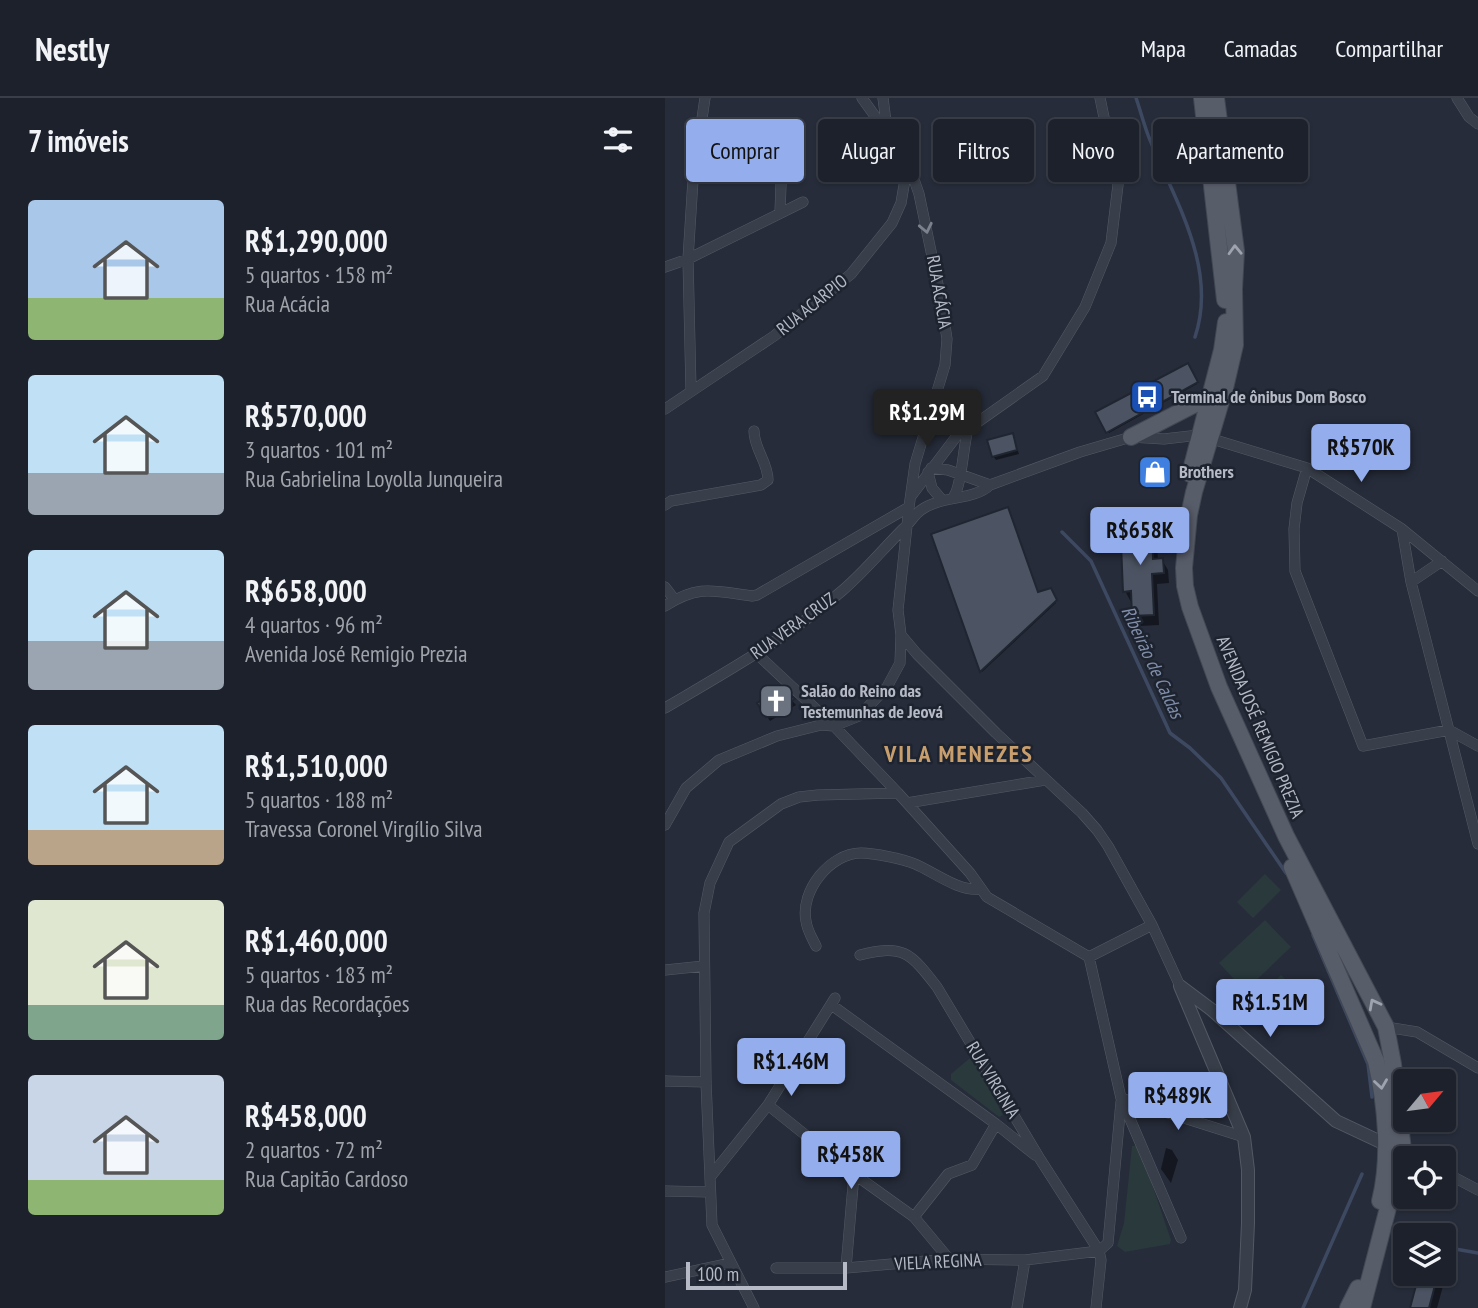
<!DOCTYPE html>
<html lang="pt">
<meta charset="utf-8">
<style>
body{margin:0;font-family:"PT Sans Narrow",sans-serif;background:#252934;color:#f1f3f6;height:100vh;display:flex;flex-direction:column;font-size:26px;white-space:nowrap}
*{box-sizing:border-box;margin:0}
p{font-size:23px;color:#a0a3a9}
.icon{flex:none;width:38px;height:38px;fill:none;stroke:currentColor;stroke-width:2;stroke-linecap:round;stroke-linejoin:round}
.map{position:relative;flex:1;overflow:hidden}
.sheet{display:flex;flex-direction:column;background:#1c212c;width:665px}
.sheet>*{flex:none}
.top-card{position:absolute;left:21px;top:21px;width:665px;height:63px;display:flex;gap:14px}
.needle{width:46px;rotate:61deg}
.buttons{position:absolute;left:728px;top:971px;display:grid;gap:14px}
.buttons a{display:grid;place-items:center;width:63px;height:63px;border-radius:7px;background:#1c212c;box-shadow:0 2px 5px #0004,0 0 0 2px #3a3e48;font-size:35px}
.scale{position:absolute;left:21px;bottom:18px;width:161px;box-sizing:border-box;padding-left:7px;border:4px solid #b5bac6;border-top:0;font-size:19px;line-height:24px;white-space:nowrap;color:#b5bac6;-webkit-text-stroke:5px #1e242f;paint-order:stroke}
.price{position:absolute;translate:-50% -60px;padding:0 16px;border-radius:7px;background:#94adec;color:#111;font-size:23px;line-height:46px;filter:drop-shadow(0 2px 4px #0008)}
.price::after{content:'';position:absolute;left:50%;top:42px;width:21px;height:16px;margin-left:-10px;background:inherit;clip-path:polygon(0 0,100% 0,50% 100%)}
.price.active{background:#222;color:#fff}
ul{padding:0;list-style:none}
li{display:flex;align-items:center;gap:21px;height:175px;padding:0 28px}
li span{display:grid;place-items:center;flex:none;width:196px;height:140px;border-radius:7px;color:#555}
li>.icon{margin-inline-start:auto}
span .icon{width:84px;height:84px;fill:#fffc;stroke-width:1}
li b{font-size:30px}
h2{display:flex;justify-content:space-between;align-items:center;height:84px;padding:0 28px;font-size:30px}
.chip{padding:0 24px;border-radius:7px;background:#1c212c;box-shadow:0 2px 5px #0004,0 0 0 2px #3a3e48;font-size:24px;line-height:63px}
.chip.active{background:#94adec;color:#111}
header{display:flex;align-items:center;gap:42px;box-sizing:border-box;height:98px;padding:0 35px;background:#1c212c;border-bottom:2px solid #3a3e48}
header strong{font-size:33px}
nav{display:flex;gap:38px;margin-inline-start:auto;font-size:24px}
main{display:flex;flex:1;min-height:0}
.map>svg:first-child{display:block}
.green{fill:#29393c}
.shadow{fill:#0007}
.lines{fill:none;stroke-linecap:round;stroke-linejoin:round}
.stream{stroke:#3d4961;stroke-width:3.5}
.building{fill:#4c5463;stroke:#202631;stroke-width:2}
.minor-casing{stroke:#545a65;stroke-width:11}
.tertiary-casing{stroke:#545a65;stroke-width:14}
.primary-casing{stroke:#424853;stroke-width:18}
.minor{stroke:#393f4a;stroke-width:10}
.tertiary{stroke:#393f4a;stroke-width:12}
.primary{stroke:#585d6a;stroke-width:16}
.oneway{stroke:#7d838e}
.oneway2{stroke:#9ea3af}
.labels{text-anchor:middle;stroke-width:5;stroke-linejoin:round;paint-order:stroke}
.street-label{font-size:18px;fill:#b5bac6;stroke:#1e242f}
.poi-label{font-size:18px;font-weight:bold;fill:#b5bac6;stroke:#1e242f;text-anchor:start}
.water-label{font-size:19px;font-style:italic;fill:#808eaa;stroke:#1e242f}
.district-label{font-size:24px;font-weight:bold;letter-spacing:2px;fill:#c89e6d;stroke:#1e242f}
</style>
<header>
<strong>Nestly</strong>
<nav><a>Mapa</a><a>Camadas</a><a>Compartilhar</a></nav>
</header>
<main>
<section class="sheet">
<h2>7 imóveis<svg class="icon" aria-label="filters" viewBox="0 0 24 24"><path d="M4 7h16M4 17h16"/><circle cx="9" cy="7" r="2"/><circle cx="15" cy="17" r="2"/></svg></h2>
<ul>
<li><span style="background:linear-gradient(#a9c7e8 70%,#8fb573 0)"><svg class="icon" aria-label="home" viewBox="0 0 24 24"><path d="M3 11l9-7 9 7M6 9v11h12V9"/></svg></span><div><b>R$1,290,000</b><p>5 quartos · 158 m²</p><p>Rua Acácia</p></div></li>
<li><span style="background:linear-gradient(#bfe0f5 70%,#9aa5b1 0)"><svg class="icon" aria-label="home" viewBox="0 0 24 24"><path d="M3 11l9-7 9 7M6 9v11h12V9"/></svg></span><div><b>R$570,000</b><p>3 quartos · 101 m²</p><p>Rua Gabrielina Loyolla Junqueira</p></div></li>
<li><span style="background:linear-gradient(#bfe0f5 65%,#9aa5b1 0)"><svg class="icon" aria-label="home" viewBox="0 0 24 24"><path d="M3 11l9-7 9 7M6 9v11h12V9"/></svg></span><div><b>R$658,000</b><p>4 quartos · 96 m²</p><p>Avenida José Remigio Prezia</p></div></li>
<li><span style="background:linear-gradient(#bfe0f5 75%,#b9a48a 0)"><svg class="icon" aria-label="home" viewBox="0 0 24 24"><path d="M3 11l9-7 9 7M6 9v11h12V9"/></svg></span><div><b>R$1,510,000</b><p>5 quartos · 188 m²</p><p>Travessa Coronel Virgílio Silva</p></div></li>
<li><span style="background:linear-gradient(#dfe7d0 75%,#7fa58c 0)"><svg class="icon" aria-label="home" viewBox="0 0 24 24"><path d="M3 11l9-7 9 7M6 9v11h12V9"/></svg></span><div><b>R$1,460,000</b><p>5 quartos · 183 m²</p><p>Rua das Recordações</p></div></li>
<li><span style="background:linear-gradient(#c9d6e8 75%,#8fb573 0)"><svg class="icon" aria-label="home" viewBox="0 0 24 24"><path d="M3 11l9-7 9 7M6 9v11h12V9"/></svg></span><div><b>R$458,000</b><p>2 quartos · 72 m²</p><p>Rua Capitão Cardoso</p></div></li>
</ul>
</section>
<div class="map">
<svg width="813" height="1210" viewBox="0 0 813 1210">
<rect width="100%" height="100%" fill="#262c3a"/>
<path class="green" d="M600,776L616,792L588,820L572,804Z
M600,822L626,849L580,893L554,865Z
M616,877L635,896L601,931L582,912Z
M305,960L309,961L338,1017L334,1019L286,982V976Z
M467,1048H474L506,1142L505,1146L460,1154L452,1148L459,1125Z"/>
<path class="shadow" d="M522,267L532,286L444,335L432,315Z
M349,341L354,356L331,362L328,358Z
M486,423L491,434L493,462H497L503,472L504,485L492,486L494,527L475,528L469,518L468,503L466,504L460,493L465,448Z
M268,437L373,496L385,492L391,505L317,574Z
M117,592L131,607L105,623L94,606Z
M501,1050L507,1052L513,1062L506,1085L496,1071Z
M756,1176L772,1178L778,1188L772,1210H747Z"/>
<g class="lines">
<path class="stream" d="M471,0C476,14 479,28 485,42C510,103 553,170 530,239
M397,434L426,463L505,635L525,650L556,680L621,775
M648,837L703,966L707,999
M779,1149L813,1155
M638,1210L697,1076"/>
</g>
<path class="building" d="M523,265L533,284L441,335L430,314Z
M348,335L352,352L327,359L322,342Z
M343,409L373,494L386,490L392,502L315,574L266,436Z
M487,421L488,461L498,460L499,475L487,476L489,517L467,518L466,493L458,494L456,446H463V422Z
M117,590L130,601L101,619L92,605Z
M754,1176H773L764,1210H745Z"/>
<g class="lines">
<g class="minor-casing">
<path id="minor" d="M197,0L243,64L254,96L276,201L282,241L280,267L250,366L244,409L233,512L236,537L252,556L331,635L417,715L432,732L443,748L487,827L515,888
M218,0L222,32
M792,0L804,19L813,26
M115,114L118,31
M0,169L23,161L138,104
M26,292L23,161L28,82L40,0
M0,311L109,238L186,176L227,125L236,105L243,64
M266,370L283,372L325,387
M642,370L632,405L629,431L630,473L698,648L784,632L813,648
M263,374L267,390L277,402
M247,397L294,335L303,331L378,278L420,209L446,145L453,87L435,0
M289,398C297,386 298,349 303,331
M0,407L6,403L96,387L103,382C103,364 89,351 89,333
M737,431L746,484L813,746
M746,484L777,463
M0,489L10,502
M0,508C34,486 49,493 87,498L92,497L244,409
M92,556L169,628L233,695L305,775L322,799L424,859L456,1000L516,1140
M0,610C61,574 124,539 178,492C199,474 218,451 238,431C245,425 249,417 256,412C277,397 308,403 325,387L415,354L466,339L499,341L534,337L642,370L737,431L813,493
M242,705L380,682
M0,727L21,690L54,662L112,638L156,627L169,628L194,618L222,589L235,565L236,537
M151,848C147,840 142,832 141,823C135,793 165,755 196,755C209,755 238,761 250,766C269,774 294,794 315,791
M195,857C238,846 245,854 272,889L375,1061L434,1153L436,1162L431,1210
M424,859L487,827
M0,872L39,868
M168,908L331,1026L370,1057
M721,929L752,934L813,970
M0,983L41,984
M456,1000L579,1039
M103,1007L189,1076L249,1119L284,1161
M738,1052L753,1060
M779,1074L813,1092
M46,1078L103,1007L170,900
M0,1093L45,1094
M249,1119L283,1076L307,1067L331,1026
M434,1153L443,1145L456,1004
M111,1170H181L284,1161L360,1162L434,1153
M181,1170L189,1076
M0,1179L66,1165
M89,1210L47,1127L41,984L39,815L45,785L64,744L116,706L134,699L153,697L233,695
M352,1210L360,1162"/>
</g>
<g class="tertiary-casing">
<path id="tertiary" d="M515,888L579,1039L583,1072V1125L580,1192L575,1210
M515,888L547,912L671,1023L720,1046"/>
</g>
<g class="primary-casing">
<path id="primary" d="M537,0L560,202
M551,0L571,153L569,191L570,247L560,290L529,394L524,417L519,470L520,488L525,509L554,589L621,738L721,929L728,966L738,1052L697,1210
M466,339L546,298
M525,376L557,252L561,224
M627,769L711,963C721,1006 726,1059 715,1103
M683,1210L693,1190"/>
</g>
<use href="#minor" class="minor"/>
<use href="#tertiary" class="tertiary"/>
<use href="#primary" class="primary"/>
</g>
<defs><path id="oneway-chevron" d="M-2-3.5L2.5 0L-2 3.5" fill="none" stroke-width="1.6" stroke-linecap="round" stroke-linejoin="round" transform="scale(1.75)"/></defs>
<use class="oneway" href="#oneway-chevron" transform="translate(261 130) rotate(78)"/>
<g class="oneway2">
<use href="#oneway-chevron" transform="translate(570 152) rotate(-92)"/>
<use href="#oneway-chevron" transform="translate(709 906) rotate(-118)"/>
<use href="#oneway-chevron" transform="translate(716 986) rotate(82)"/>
</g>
<defs>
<g id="bus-square" transform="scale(1.75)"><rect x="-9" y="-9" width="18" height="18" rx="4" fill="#1a4fb4" stroke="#1e242f"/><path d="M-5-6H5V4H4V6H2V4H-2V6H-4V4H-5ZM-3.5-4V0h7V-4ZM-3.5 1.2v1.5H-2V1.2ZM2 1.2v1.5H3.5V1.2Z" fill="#fff"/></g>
<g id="shop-square" transform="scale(1.75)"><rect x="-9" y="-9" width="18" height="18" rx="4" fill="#3f7fe0" stroke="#1e242f"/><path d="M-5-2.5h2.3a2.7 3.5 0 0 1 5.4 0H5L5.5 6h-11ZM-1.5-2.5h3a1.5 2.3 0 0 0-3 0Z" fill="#fff"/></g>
<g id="church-square" transform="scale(1.75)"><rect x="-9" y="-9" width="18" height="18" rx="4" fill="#6b7280" stroke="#1e242f"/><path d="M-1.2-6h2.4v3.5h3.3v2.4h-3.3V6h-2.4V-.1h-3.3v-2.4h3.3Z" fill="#fff"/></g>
</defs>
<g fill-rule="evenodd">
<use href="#bus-square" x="482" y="299"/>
<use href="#shop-square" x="490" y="374"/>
<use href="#church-square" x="111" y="603"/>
</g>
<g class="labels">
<g class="street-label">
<text transform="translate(274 194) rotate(80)" y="6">RUA ACÁCIA</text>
<text transform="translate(147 207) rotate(-39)" y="6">RUA ACARPIO</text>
<text transform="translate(128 528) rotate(-36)" y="6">RUA VERA CRUZ</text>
<text transform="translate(595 629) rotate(67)" y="6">AVENIDA JOSÉ REMIGIO PREZIA</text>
<text transform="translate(328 982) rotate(59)" y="6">RUA VIRGINIA</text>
<text transform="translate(273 1164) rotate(-3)" y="6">VIELA REGINA</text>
</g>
<g class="poi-label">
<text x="506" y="305">Terminal de ônibus Dom Bosco</text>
<text x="514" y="380">Brothers</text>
<text x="136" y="599">Salão do Reino das<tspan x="136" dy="21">Testemunhas de Jeová</tspan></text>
</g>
<g class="water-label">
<text transform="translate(488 564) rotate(65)" y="7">Ribeirão de Caldas</text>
</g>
<g class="district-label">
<text x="294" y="664">VILA MENEZES</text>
</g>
</g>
</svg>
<div class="buttons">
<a><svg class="needle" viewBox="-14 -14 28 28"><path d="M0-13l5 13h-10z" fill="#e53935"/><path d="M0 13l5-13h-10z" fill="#a0a3a9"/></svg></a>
<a><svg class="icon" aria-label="locate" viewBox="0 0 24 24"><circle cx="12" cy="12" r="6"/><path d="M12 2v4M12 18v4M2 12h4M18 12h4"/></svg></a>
<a><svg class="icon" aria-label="layers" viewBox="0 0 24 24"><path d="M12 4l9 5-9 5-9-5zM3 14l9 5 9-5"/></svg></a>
</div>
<div class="scale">100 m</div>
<b class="price active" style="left:262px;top:351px">R$1.29M</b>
<b class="price" style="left:696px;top:386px">R$570K</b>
<b class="price" style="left:475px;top:469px">R$658K</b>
<b class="price" style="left:605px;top:941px">R$1.51M</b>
<b class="price" style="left:126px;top:1000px">R$1.46M</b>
<b class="price" style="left:513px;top:1034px">R$489K</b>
<b class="price" style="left:186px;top:1093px">R$458K</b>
<div class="top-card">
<a class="chip active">Comprar</a>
<a class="chip">Alugar</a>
<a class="chip">Filtros</a>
<a class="chip">Novo</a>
<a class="chip">Apartamento</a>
</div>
</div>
</main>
